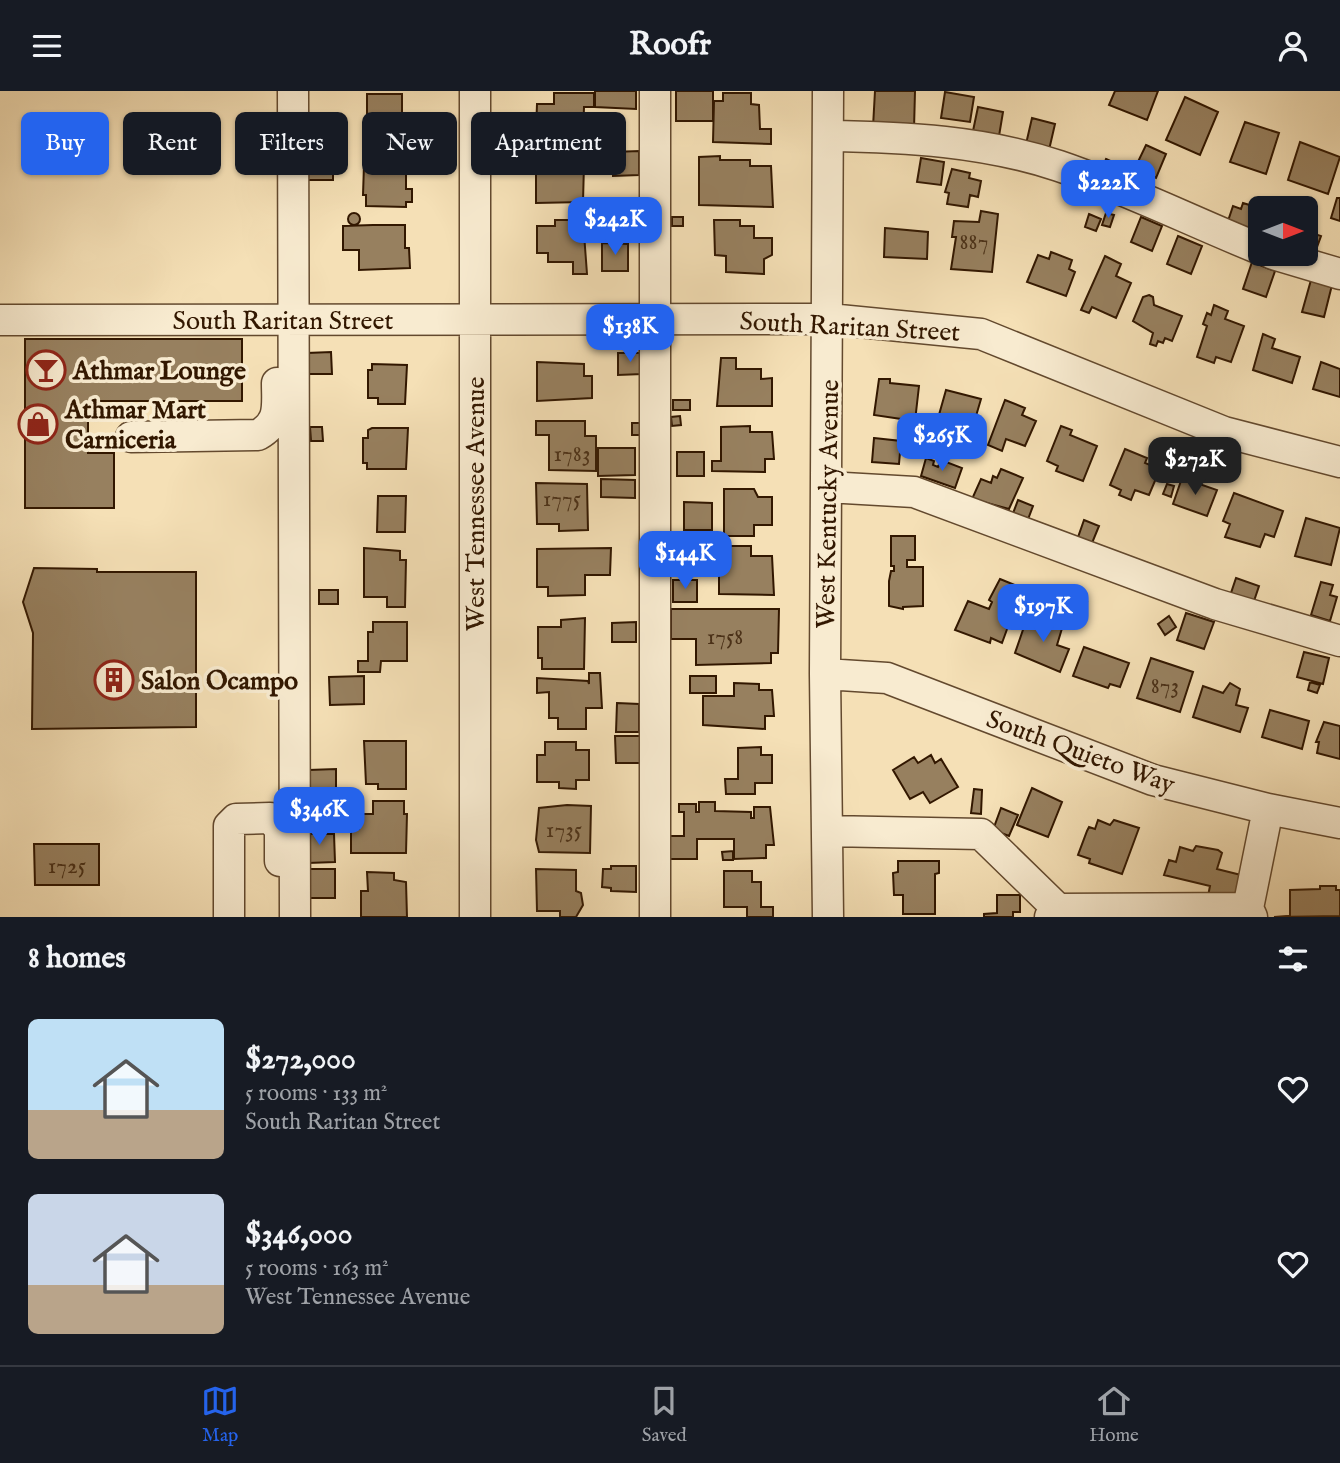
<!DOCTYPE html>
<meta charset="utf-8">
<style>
body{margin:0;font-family:"IM FELL English",serif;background:#20242c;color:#f1f3f6;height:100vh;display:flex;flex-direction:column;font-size:26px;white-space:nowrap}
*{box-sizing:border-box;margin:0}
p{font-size:23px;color:#9ea1a6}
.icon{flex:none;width:38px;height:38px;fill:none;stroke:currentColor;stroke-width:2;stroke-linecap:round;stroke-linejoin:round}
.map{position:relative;height:826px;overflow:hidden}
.side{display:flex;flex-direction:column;background:#171b24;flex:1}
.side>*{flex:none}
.top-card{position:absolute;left:21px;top:21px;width:700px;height:63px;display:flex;gap:14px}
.needle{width:46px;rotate:90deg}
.controls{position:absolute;left:1248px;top:105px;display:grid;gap:14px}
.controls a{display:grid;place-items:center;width:70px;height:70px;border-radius:10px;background:#171b24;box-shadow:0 2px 5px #0004;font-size:35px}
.price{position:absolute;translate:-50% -60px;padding:0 16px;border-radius:14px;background:#2563eb;color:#fff;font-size:23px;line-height:46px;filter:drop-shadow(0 2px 4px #0008)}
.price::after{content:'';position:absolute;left:50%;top:42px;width:21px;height:16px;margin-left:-10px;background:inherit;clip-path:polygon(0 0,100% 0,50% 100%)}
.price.selected{background:#222;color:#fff}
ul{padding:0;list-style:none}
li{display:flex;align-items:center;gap:21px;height:175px;padding:0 28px}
li span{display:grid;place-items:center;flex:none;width:196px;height:140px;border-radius:10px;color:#555}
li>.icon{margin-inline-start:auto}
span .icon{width:84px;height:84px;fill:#fffc;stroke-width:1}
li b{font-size:30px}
h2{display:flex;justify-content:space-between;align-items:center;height:84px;padding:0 28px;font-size:30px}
.tag{padding:0 24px;border-radius:10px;background:#171b24;box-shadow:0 2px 5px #0004;font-size:24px;line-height:63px}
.tag.selected{background:#2563eb;color:#fff}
header{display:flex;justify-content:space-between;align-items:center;height:91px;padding:0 28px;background:#171b24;font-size:32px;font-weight:700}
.dock{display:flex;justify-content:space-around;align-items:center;height:98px;border-top:2px solid #363941;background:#171b24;font-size:19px;color:#9ea1a6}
.dock a{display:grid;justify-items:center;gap:4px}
.dock .selected{color:#2563eb}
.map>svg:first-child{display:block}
.building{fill:#97805f;stroke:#321700;stroke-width:2}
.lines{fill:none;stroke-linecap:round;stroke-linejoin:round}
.minor-casing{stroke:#63492e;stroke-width:33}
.minor{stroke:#f8ebd0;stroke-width:30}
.labels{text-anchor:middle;stroke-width:7;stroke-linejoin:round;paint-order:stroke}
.number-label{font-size:23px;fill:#4b3118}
.street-label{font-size:26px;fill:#321700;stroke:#f8ebd0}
.poi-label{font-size:26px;font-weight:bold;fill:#321700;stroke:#f8ebd0;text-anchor:start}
</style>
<header><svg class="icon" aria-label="menu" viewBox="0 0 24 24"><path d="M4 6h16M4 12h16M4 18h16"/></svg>Roofr<svg class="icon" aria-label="person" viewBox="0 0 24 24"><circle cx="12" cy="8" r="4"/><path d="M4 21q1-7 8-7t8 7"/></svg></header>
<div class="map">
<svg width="1340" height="826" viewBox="0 0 1340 826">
<rect width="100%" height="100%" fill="#f5e0b6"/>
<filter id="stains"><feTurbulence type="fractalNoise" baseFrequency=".00286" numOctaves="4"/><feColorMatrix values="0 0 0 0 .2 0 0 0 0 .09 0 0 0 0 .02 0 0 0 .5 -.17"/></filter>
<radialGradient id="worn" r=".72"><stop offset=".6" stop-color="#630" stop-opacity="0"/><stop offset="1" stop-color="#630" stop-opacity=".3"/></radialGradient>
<path class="building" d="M595,0H636V18L595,16Z
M676,0H713V30H676Z
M875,0H915L914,38L873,36Z
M1115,0H1158L1147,29L1109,14Z
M945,1L974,6L970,31L941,27Z
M554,2H594V16H584L583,46L555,48L551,46V41H536L537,13H554Z
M723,2H751V13L759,14L760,38H771V53L713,51L714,10H723Z
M367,3H402V22H416V49L367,52Z
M1185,6L1218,21L1200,64L1166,49Z
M978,16L1003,21L999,45L973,40Z
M1032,27L1055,33L1049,59L1026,53Z
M1245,31L1279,42L1266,83L1230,71Z
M302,32H327V58L301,57Z
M1300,51L1340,66L1328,103L1288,89Z
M1146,54L1166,63L1156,87L1135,77Z
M639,60V84L613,85V61Z
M302,61H333V89H302Z
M720,65V69H750V75H771L773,116L699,114V66Z
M921,67L944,71L941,94L917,91Z
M1106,68L1128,78L1121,93L1100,84Z
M372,69H406V98H412V111H406V116L366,115V104H363L364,74H372Z
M584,73L583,111L536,112V80H555V74Z
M952,78L970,82L969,87L981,90L978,106L970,104L968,116L947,113L949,102L945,101Z
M1337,107H1340V130L1331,127Z
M1243,112L1256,116L1247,140L1227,133L1233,115L1241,118Z
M981,120L998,123L992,181L951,178L956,146H952L954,130L979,131Z
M348 128a6 6 0 1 1 12 0a6 6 0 1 1-12 0Z
M1106,122L1114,124L1110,136L1102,134Z
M1089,123L1101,128L1096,140L1085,136Z
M672,126H683V135H672Z
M1141,126L1162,135L1152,160L1131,151Z
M555,129H583L587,183H573V171H548V162H537V135H555Z
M714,129H740V135H754V147H772V164L764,168V183L726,181V165L715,164Z
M373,134H405V157H409L410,177L359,179V159H343V135Z
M885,137L928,141L927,168L884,166Z
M1306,140L1321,145L1313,167L1306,163Z
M1178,145L1202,155L1191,183L1167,173Z
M602,152L628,153V180H602Z
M1051,161L1072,169L1069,178L1075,181L1066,205L1027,191L1038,164L1049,168Z
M1105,165L1121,173L1116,185L1131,192L1116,227L1092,216L1089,222L1081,219Z
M1252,171L1275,180L1266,206L1243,198Z
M1311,189L1332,194L1324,226L1302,221Z
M1149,204L1153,206L1154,214L1182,225L1172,250L1165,247L1163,252L1158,250L1156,255L1150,253L1153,242L1133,230L1143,206Z
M1214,214L1228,220L1225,228L1244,235L1231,271L1216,266L1214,272L1197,266L1207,235L1203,233L1207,222L1211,224Z
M1263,243L1275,248L1272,257L1300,266L1292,292L1253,279Z
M25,248H242V310H88V362H114V417H25Z
M331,261L332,283H307V262Z
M618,262H642V283L618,284Z
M721,267H736V278H761V288L772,287V315H717Z
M537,271L584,273V285H592V307L537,310Z
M1321,271L1340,278V306L1313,298Z
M372,273L407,274L405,313H378V307H368V279H372Z
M879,288H890V292L919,295L915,330L874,324Z
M946,299L981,308L966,359L945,353L948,341L935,338Z
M673,309H690V319H673Z
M1005,309L1025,317L1022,324L1036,330L1025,355L1006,348L1002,360L988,354Z
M680,325L681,334L672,335L671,326Z
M536,330H585V345H596V380L549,379V344H536Z
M632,332H641V344H632Z
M750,335V341H772L774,368H765V381L712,380V370H721V336Z
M1061,335L1072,339L1070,344L1097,355L1083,390L1056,380L1058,375L1047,370Z
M310,336H322L323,350H311Z
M372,337H408L406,378H367V372H363V347H368V339Z
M874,347L901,350L899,373L872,371Z
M598,357H635V384L598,385Z
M1125,358L1147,367L1145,372L1160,378L1149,404L1135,399L1131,409L1119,404L1121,399L1110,394Z
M677,361H704V385H677Z
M926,367L934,370L933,374L938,376L941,369L962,377L955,397L921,385Z
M1001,378L1023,387L1009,418L972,408L981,388L991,392L993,385L997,387Z
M1182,387L1217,399L1207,425L1173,413Z
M601,388L635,389V407L601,406Z
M536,392L587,393L588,439L559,440V433H537Z
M1167,393L1174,395L1171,406L1163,403Z
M724,398H754L758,406H772V434H754V445H724Z
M1234,402L1283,420L1274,446L1265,443L1260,456L1225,446L1230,433L1223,430Z
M378,405H406L405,441H377Z
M1018,409L1033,415L1027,431L1012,425Z
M684,411L712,412V439H684Z
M1306,427L1340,437L1331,474L1295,465Z
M1084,429L1099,435L1090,457L1076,452Z
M891,445H915V469H907V476H923V515L903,516V518L889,515V490L891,480H894V475H891Z
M684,451H699V462L670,461V453Z
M712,455H751V465H772L774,504L719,503V478H712Z
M364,457L400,460V469H406L405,516H387V506H364Z
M611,457L610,484H585V504L548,505V496H537V458Z
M34,477L97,478V481H196V636L32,638L33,542L23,511Z
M1236,487L1259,495L1253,513L1230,505Z
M1000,488L1022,497L1002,552L991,547L990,552L955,539L968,510L989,518L992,511L989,509Z
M673,489H697V511H673Z
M1321,491L1333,494L1330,504L1337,506L1330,530L1311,524Z
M319,499H338V513H319Z
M1063,502L1087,511L1078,534L1054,524Z
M671,518H779L778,562H771V572L696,574V548H671Z
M1186,522L1214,531L1204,558L1177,549Z
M1043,525L1063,534L1057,554L1069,558L1060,581L1015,562L1025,533L1038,537Z
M1169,525L1176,536L1165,544L1158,533Z
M585,527L584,578H542V567H538V536H561V529Z
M373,531H407V570H381L380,581H358V570H368V541H373Z
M636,531V551H612V532Z
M1084,556L1129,572L1120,596L1110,593L1108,597L1073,585Z
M1304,561L1329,567L1323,593L1297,586Z
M1151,567L1193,581L1180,621L1137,607Z
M589,582H600L602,617H586V638H558V627H549V601L537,602V587L588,590L589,593Z
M364,585V613L330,614L329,586Z
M690,585H716V602H690Z
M1310,591L1320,594L1317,602L1308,599Z
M734,592L759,593V599H772L774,625H765V638L703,634V605H734Z
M1230,592L1240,598L1236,614L1248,617L1240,641L1193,626L1203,595L1223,602Z
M617,612L639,613V641H616Z
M1270,619L1309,630L1302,658L1262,646Z
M1324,631L1340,635V668L1317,662L1319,651H1316Z
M615,645H640V672H616Z
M364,650H406V698H378V693H366Z
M545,651H576V659H589V689H576V698L559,697V691H537V664H545Z
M761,656V664H772V692H755V703H726L725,688H738V657Z
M931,664L935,672L941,668L958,696L930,712L923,701L910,708L893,679L914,666L918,672Z
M336,678V705H309V679Z
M1032,697L1062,711L1048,746L1017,734Z
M974,698L982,699L981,723L971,722Z
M373,710H404V723H407L406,762H351V738H359V723H373Z
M699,711H715V720L751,721V727H754V716H770L774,754H766V767L734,768V748H697V768H668V745H684V721H679V713H696V721H699Z
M567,714L591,715L590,762L539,761L536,749L539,717Z
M1001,717L1018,724L1009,745L993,739Z
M325.5 724a5.5 5.5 0 1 1 11 0a5.5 5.5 0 1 1-11 0Z
M1098,729L1110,734L1114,729L1139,737L1122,783L1089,772L1090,768L1078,764L1087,740L1089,736L1095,738Z
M304,733H311V743H334L335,771L308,772Z
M34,753H99V794H35Z
M1196,755L1218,759L1222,762L1217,778L1241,784L1233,811L1208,805L1210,795L1164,784L1169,769L1176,771L1180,756L1193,760Z
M733,760V769H723L722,761Z
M898,770H939V782L935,783V823H903V804H894L893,782L898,781Z
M611,775H636V801L611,800V797L602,796L603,778H611Z
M307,778H335V807H308Z
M536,778L576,779V800L581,802L583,814L576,826H560V820H537Z
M724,780H752V791H761V816H773V826H747V816H724Z
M367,781L394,782V789L406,791L407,826H361V800H368Z
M1320,795H1336V799H1340V825L1274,826L1290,825V799L1320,798Z
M997,804H1020V821H1013V826H984V823L997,822Z"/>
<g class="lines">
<g class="minor-casing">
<path id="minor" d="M293,0L295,826
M475,0V826
M655,0V826
M828,0L825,583L828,826
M828,45C906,46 984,50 1059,75C1127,98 1193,131 1260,158
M1273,163L1340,183
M0,229L829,228L981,243L1224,341L1340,371
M131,346L258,344C281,331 277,315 277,292
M827,396L914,401L1215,513L1340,550
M825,583L887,587L1153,689L1268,718L1340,732
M827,740L981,743L1058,818L1050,826
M1058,818L1248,817
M229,826V735L236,728L270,727L280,738V770
M1252,826L1248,817L1268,718"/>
</g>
<use href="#minor" class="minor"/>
</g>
<defs>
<g id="bar-ring" transform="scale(2.0125)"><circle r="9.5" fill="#f8ebd0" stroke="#8f2418" stroke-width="1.5"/><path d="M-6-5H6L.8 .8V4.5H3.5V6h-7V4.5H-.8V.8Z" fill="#8f2418"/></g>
<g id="shop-ring" transform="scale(2.0125)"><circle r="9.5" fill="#f8ebd0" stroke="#8f2418" stroke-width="1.5"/><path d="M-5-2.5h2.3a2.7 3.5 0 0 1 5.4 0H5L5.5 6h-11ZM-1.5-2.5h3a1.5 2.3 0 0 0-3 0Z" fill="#8f2418"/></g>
<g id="building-ring" transform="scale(2.0125)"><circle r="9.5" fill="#f8ebd0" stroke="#8f2418" stroke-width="1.5"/><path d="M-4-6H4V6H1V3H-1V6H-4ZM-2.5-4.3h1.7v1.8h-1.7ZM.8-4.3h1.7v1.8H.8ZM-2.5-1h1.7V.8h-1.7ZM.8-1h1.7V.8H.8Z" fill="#8f2418"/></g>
</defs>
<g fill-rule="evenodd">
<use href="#bar-ring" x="46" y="279"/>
<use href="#shop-ring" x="38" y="333"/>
<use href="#building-ring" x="114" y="589"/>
</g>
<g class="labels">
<g class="number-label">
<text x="974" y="158">887</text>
<text x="572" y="370">1783</text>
<text x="562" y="415">1775</text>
<text x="725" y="553">1758</text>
<text x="1165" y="602">873</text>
<text x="564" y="746">1735</text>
<text x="67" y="782">1725</text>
</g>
<g class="street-label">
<text x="283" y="238">South Raritan Street</text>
<text transform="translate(850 235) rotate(3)" y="9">South Raritan Street</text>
<text transform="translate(475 413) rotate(-90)" y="9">West Tennessee Avenue</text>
<text transform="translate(827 413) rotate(-89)" y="9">West Kentucky Avenue</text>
<text transform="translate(1081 660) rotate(20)" y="9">South Quieto Way</text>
</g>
<g class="poi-label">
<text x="73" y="288">Athmar Lounge</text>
<text x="65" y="327">Athmar Mart<tspan x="65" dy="30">Carniceria</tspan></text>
<text x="141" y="598">Salon Ocampo</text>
</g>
</g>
<rect width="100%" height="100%" filter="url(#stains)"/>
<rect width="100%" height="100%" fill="url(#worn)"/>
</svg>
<div class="controls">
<a><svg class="needle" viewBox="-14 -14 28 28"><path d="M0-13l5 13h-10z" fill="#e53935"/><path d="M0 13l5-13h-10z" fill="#9ea1a6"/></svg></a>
</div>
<b class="price" style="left:1108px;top:129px">$222K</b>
<b class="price" style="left:615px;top:166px">$242K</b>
<b class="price" style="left:630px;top:273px">$138K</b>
<b class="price" style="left:942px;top:382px">$265K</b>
<b class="price selected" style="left:1195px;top:406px">$272K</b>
<b class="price" style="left:685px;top:500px">$144K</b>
<b class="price" style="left:1043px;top:553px">$197K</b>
<b class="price" style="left:319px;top:756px">$346K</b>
<div class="top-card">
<a class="tag selected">Buy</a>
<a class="tag">Rent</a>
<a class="tag">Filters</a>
<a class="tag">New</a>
<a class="tag">Apartment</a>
</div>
</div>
<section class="side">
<h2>8 homes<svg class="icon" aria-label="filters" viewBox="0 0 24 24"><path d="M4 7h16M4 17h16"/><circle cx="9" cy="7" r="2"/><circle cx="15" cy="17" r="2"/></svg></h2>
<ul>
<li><span style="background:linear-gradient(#bfe0f5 65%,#b9a48a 0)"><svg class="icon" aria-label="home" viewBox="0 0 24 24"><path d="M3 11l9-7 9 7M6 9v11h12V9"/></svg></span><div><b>$272,000</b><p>5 rooms · 133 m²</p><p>South Raritan Street</p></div><svg class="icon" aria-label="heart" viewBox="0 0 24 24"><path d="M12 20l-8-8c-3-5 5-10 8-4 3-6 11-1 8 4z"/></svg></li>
<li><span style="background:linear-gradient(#c9d6e8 65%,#b9a48a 0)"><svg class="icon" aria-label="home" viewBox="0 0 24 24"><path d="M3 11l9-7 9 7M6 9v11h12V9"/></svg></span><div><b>$346,000</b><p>5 rooms · 163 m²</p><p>West Tennessee Avenue</p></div><svg class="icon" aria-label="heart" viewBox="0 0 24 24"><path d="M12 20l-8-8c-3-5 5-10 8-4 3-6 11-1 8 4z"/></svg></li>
</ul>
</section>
<nav class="dock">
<a class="selected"><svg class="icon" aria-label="map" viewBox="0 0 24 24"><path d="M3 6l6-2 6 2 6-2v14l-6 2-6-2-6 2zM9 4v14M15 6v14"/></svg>Map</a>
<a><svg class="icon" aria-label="saved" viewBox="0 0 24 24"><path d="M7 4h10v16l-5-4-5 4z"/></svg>Saved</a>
<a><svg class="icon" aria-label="home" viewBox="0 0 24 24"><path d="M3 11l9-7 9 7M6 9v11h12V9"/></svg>Home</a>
</nav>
